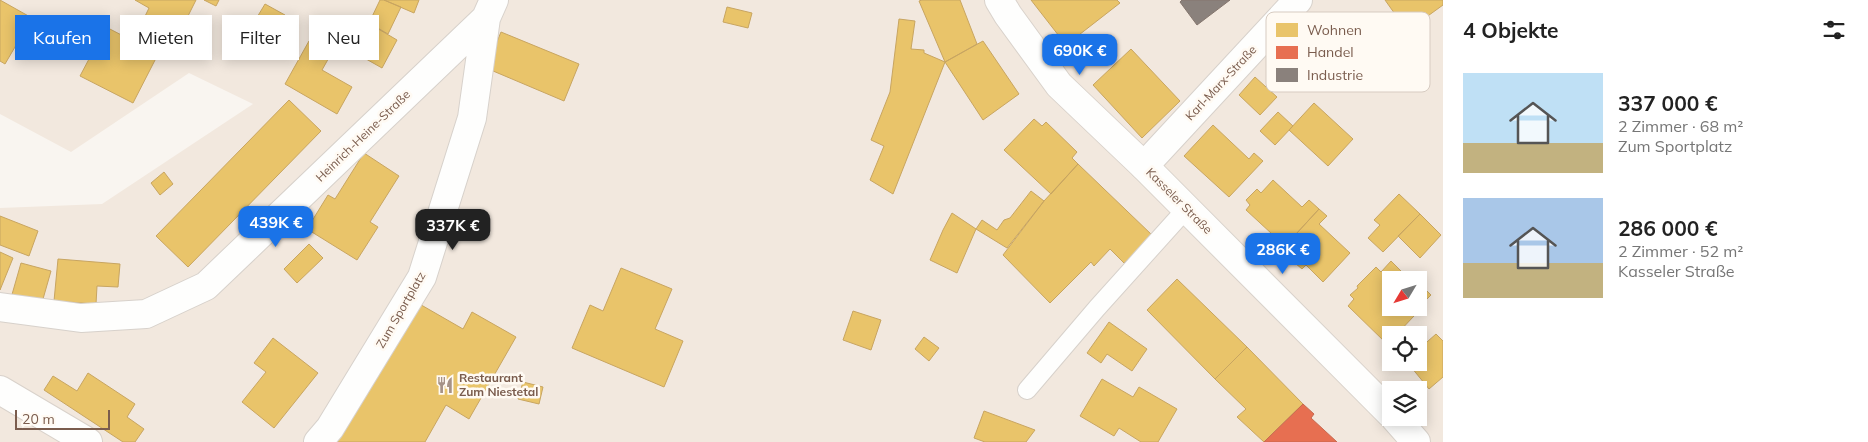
<!DOCTYPE html>
<html lang="de">
<meta charset="utf-8">
<style>
body{margin:0;font-family:Mulish,sans-serif;background:#f6f6f6;color:#222;height:100vh;display:flex;flex-direction:column;font-size:19px;white-space:nowrap}
*{box-sizing:border-box;margin:0}
p{font-size:16px;color:#767676}
.icon{flex:none;width:28px;height:28px;fill:none;stroke:currentColor;stroke-width:2;stroke-linecap:round;stroke-linejoin:round}
.map{position:relative;flex:1;overflow:hidden}
.panel{display:flex;flex-direction:column;background:#fff;width:425px}
.panel>*{flex:none}
.hud{position:absolute;left:15px;top:15px;width:475px;height:45px;display:flex;gap:10px}
.needle{width:32px;rotate:232deg}
.fabs{position:absolute;left:1382px;top:271px;display:grid;gap:10px}
.fabs a{display:grid;place-items:center;width:45px;height:45px;border-radius:0px;background:#fff;box-shadow:0 2px 12px #0003;font-size:25px}
.scale{position:absolute;left:15px;bottom:12px;width:95px;box-sizing:border-box;padding-left:5px;border:2px solid #7a5c4d;border-top:0;font-size:14px;line-height:18px;white-space:nowrap;color:#7a5c4d;-webkit-text-stroke:4px #fffaf3;paint-order:stroke}
.price{position:absolute;translate:-50% -42px;padding:0 11px;border-radius:10px;background:#1a73e8;color:#fff;font-size:16px;line-height:32px;filter:drop-shadow(0 1px 2px #0008)}
.price::after{content:'';position:absolute;left:50%;top:30px;width:15px;height:11px;margin-left:-8px;background:inherit;clip-path:polygon(0 0,100% 0,50% 100%)}
.price.active{background:#222;color:#fff}
ul{padding:0;list-style:none}
li{display:flex;align-items:center;gap:15px;height:125px;padding:0 20px}
li span{display:grid;place-items:center;flex:none;width:140px;height:100px;border-radius:0px;color:#555}
li>.icon{margin-inline-start:auto}
span .icon{width:60px;height:60px;fill:#fffc;stroke-width:1}
li b{font-size:21px}
h2{display:flex;justify-content:space-between;align-items:center;height:60px;padding:0 20px;font-size:21px}
.chip{padding:0 18px;border-radius:0px;background:#fff;box-shadow:0 2px 12px #0003;font-size:18px;line-height:45px}
.chip.active{background:#1a73e8;color:#fff}
main{display:flex;flex:1;min-height:0}
.map>svg:first-child{display:block}
.residential{fill:#f2e8de;fill-rule:evenodd}
.homes{fill:#e9c46a;stroke:#c8a561}
.shops{fill:#e76f51;stroke:#c66950}
.industry{fill:#8a817c;stroke:#85766e}
.lines{fill:none;stroke-linecap:round;stroke-linejoin:round}
.lane-casing{stroke:#d7d1cb;stroke-width:20}
.street-casing{stroke:#d7d1cb;stroke-width:30}
.secondary-casing{stroke:#d9d2cb;stroke-width:30}
.lane{stroke:#fefefd;stroke-width:18}
.street{stroke:#fefefd;stroke-width:28}
.secondary{stroke:#fefefd;stroke-width:28}
.labels{text-anchor:middle;stroke-width:5;stroke-linejoin:round;paint-order:stroke}
.street-label{font-size:12px;fill:#7a5c4d;stroke:#fffaf3}
.poi-label{font-size:12px;font-weight:bold;fill:#7a5c4d;stroke:#fffaf3;text-anchor:start}
.key{fill:#fffaf3;stroke:#d7cbc1;stroke-width:1}
.key-label{font-size:14px;fill:#7a5c4d}
</style>
<main>
<div class="map">
<svg width="1443" height="442" viewBox="0 0 1443 442">
<rect width="100%" height="100%" fill="#f9f5f0"/>
<path class="residential" d="M0,0H1443V442H0V208L102,204L253,104L189,73L71,152L0,114ZM1391,280H1419V308H1391ZM1391,335H1419V362H1391ZM1391,390H1419V418H1391Z"/>
<path class="homes" d="M0,0L32,18L5,64L0,61Z
M196,0L180,32L172,27L133,103L80,76L106,27L133,41L149,8L135,0Z
M204,0H219L216,6Z
M380,0H384L401,7L388,34L369,23Z
M384,0H419L414,13Z
M922,0H960L977,44L945,62L919,1Z
M1031,0H1117L1120,3L1066,45Z
M1385,0H1443V5L1407,31Z
M265,4L285,15L270,41L250,29Z
M727,7L752,13L748,28L723,22Z
M899,19L915,21L911,49L924,50V53L945,62L893,194L870,180L884,146L871,140L890,92Z
M375,27L397,40L382,68L359,55Z
M501,32L579,64L564,101L486,68Z
M309,41L331,54L322,70L352,87L337,114L285,84Z
M983,41L1019,94L983,120L945,62Z
M1131,49L1180,101L1142,138L1093,85Z
M1255,77L1277,97L1260,115L1239,95Z
M289,100L321,131L188,267L156,236Z
M1314,103L1353,139L1328,166L1289,130Z
M1278,112L1293,126L1275,145L1260,131Z
M1034,119L1042,126L1046,122L1077,152L1072,158L1078,164L1051,194L1004,150Z
M1213,125L1249,159L1254,153L1263,161L1229,197L1184,156Z
M364,153L399,176L370,222L378,227L357,260L307,229L328,195L335,199Z
M1078,164L1152,235L1124,263L1110,249L1094,266L1091,262L1050,303L1003,255L1044,201Z
M164,172L173,184L160,195L151,183Z
M1273,180L1302,207L1309,200L1319,209L1285,246L1246,210L1250,205L1246,200L1257,189L1261,193Z
M1031,191L1044,201L1007,248L976,229L982,220L997,230L1004,220L1010,218Z
M1399,194L1420,214L1383,252L1368,238L1380,225L1374,220Z
M1319,209L1327,216L1319,224L1350,253L1323,282L1306,265L1302,269L1288,257L1292,253L1285,246Z
M952,213L976,229L957,273L930,260L943,230Z
M1420,214L1441,235L1420,258L1398,236Z
M0,216L38,231L29,256L0,245Z
M309,244L323,258L297,283L284,269Z
M0,252L13,258L0,290Z
M58,259L120,264L118,287L97,286L96,304L54,301Z
M1391,261L1404,274L1407,271L1416,280H1391V308H1418L1413,313L1414,316L1396,335H1391V340L1387,344L1348,306L1354,299L1350,295L1358,288L1357,286L1376,267L1381,272Z
M21,263L51,271L41,306L11,298Z
M621,268L672,289L655,329L683,341L664,387L572,348L590,305L603,311Z
M1177,279L1247,347L1215,379L1147,310Z
M1419,283L1431,295L1419,307Z
M416,302L463,329L472,312L516,337L469,419L446,405L425,442H335Z
M853,311L881,320L871,350L843,340Z
M1109,322L1147,349L1132,371L1107,354L1101,363L1087,353Z
M1436,334L1443,341V377L1429,389L1407,362H1419V349Z
M924,337L939,348L929,361L915,349Z
M273,338L318,373L274,428L242,402L266,372L254,363Z
M1247,347L1303,404L1264,442L1237,417L1246,409L1215,379Z
M88,373L135,404L127,417L144,429L135,442H123L44,390L53,376L77,391Z
M1102,379L1133,397L1139,387L1177,409L1158,442H1141L1119,428L1114,436L1080,416Z
M523,382L543,387L539,404L518,399Z
M984,411L1035,430L1026,442H985L974,438Z"/>
<path class="shops" d="M1303,404L1314,414L1311,418L1337,442H1264Z"/>
<path class="industry" d="M1182,0H1230L1197,25L1180,2Z"/>
<g class="lines">
<g class="lane-casing">
<path id="lane" d="M1027,390L1097,308L1187,208"/>
</g>
<g class="street-casing">
<path id="street" d="M1144,166L1298,0
M0,307L81,318L146,314L206,286L486,18L494,0
M318,442L330,428L422,277L472,118L486,18"/>
</g>
<g class="secondary-casing">
<path id="secondary" d="M999,0L1008,15L1059,85L1144,166L1391,414
M0,390L88,442
M1395,418L1416,442"/>
</g>
<use href="#lane" class="lane"/>
<use href="#street" class="street"/>
<use href="#secondary" class="secondary"/>
</g>
<defs>
<g id="restaurant-bare" transform="scale(1.35)"><path d="M-5-6h1v4h1v-4h1v4h1v-4h1v5L-1.5 .5V6h-2V.5L-5-1ZM5-6V6H3V1.5H1.5Q1.5-4 5-6Z" fill="#a69286" stroke="#fffaf3" stroke-width="2.5" paint-order="stroke"/></g>
</defs>
<g fill-rule="evenodd">
<use href="#restaurant-bare" x="445" y="385"/>
</g>
<g class="labels">
<g class="street-label">
<text transform="translate(1221 83) rotate(-47)" y="4">Karl-Marx-Straße</text>
<text transform="translate(363 136) rotate(-44)" y="4">Heinrich-Heine-Straße</text>
<text transform="translate(1179 201) rotate(45)" y="4">Kasseler Straße</text>
<text transform="translate(401 310) rotate(-60)" y="4">Zum Sportplatz</text>
</g>
<g class="poi-label">
<text x="459" y="382">Restaurant<tspan x="459" dy="14">Zum Niestetal</tspan></text>
</g>
</g>
<rect x="1266" y="12" width="164" height="80" rx="8" class="key"/>
<rect x="1276" y="23" width="22" height="14" fill="#e9c46a"/>
<rect x="1276" y="46" width="22" height="13" fill="#e76f51"/>
<rect x="1276" y="68" width="22" height="14" fill="#8a817c"/>
<g class="key-label">
<text x="1307" y="35">Wohnen</text>
<text x="1307" y="57">Handel</text>
<text x="1307" y="80">Industrie</text>
</g>
</svg>
<div class="fabs">
<a><svg class="needle" viewBox="-14 -14 28 28"><path d="M0-13l5 13h-10z" fill="#e53935"/><path d="M0 13l5-13h-10z" fill="#767676"/></svg></a>
<a><svg class="icon" aria-label="locate" viewBox="0 0 24 24"><circle cx="12" cy="12" r="6"/><path d="M12 2v4M12 18v4M2 12h4M18 12h4"/></svg></a>
<a><svg class="icon" aria-label="layers" viewBox="0 0 24 24"><path d="M12 4l9 5-9 5-9-5zM3 14l9 5 9-5"/></svg></a>
</div>
<div class="scale">20 m</div>
<b class="price" style="left:1080px;top:76px">690K €</b>
<b class="price" style="left:276px;top:248px">439K €</b>
<b class="price active" style="left:453px;top:251px">337K €</b>
<b class="price" style="left:1283px;top:275px">286K €</b>
<div class="hud">
<a class="chip active">Kaufen</a>
<a class="chip">Mieten</a>
<a class="chip">Filter</a>
<a class="chip">Neu</a>
</div>
</div>
<section class="panel">
<h2>4 Objekte<svg class="icon" aria-label="filters" viewBox="0 0 24 24"><path d="M4 7h16M4 17h16"/><circle cx="9" cy="7" r="2"/><circle cx="15" cy="17" r="2"/></svg></h2>
<ul>
<li><span style="background:linear-gradient(#bfe0f5 70%,#c2b280 0)"><svg class="icon" aria-label="home" viewBox="0 0 24 24"><path d="M3 11l9-7 9 7M6 9v11h12V9"/></svg></span><div><b>337 000 €</b><p>2 Zimmer · 68 m²</p><p>Zum Sportplatz</p></div></li>
<li><span style="background:linear-gradient(#a9c7e8 65%,#c2b280 0)"><svg class="icon" aria-label="home" viewBox="0 0 24 24"><path d="M3 11l9-7 9 7M6 9v11h12V9"/></svg></span><div><b>286 000 €</b><p>2 Zimmer · 52 m²</p><p>Kasseler Straße</p></div></li>
</ul>
</section>
</main>
